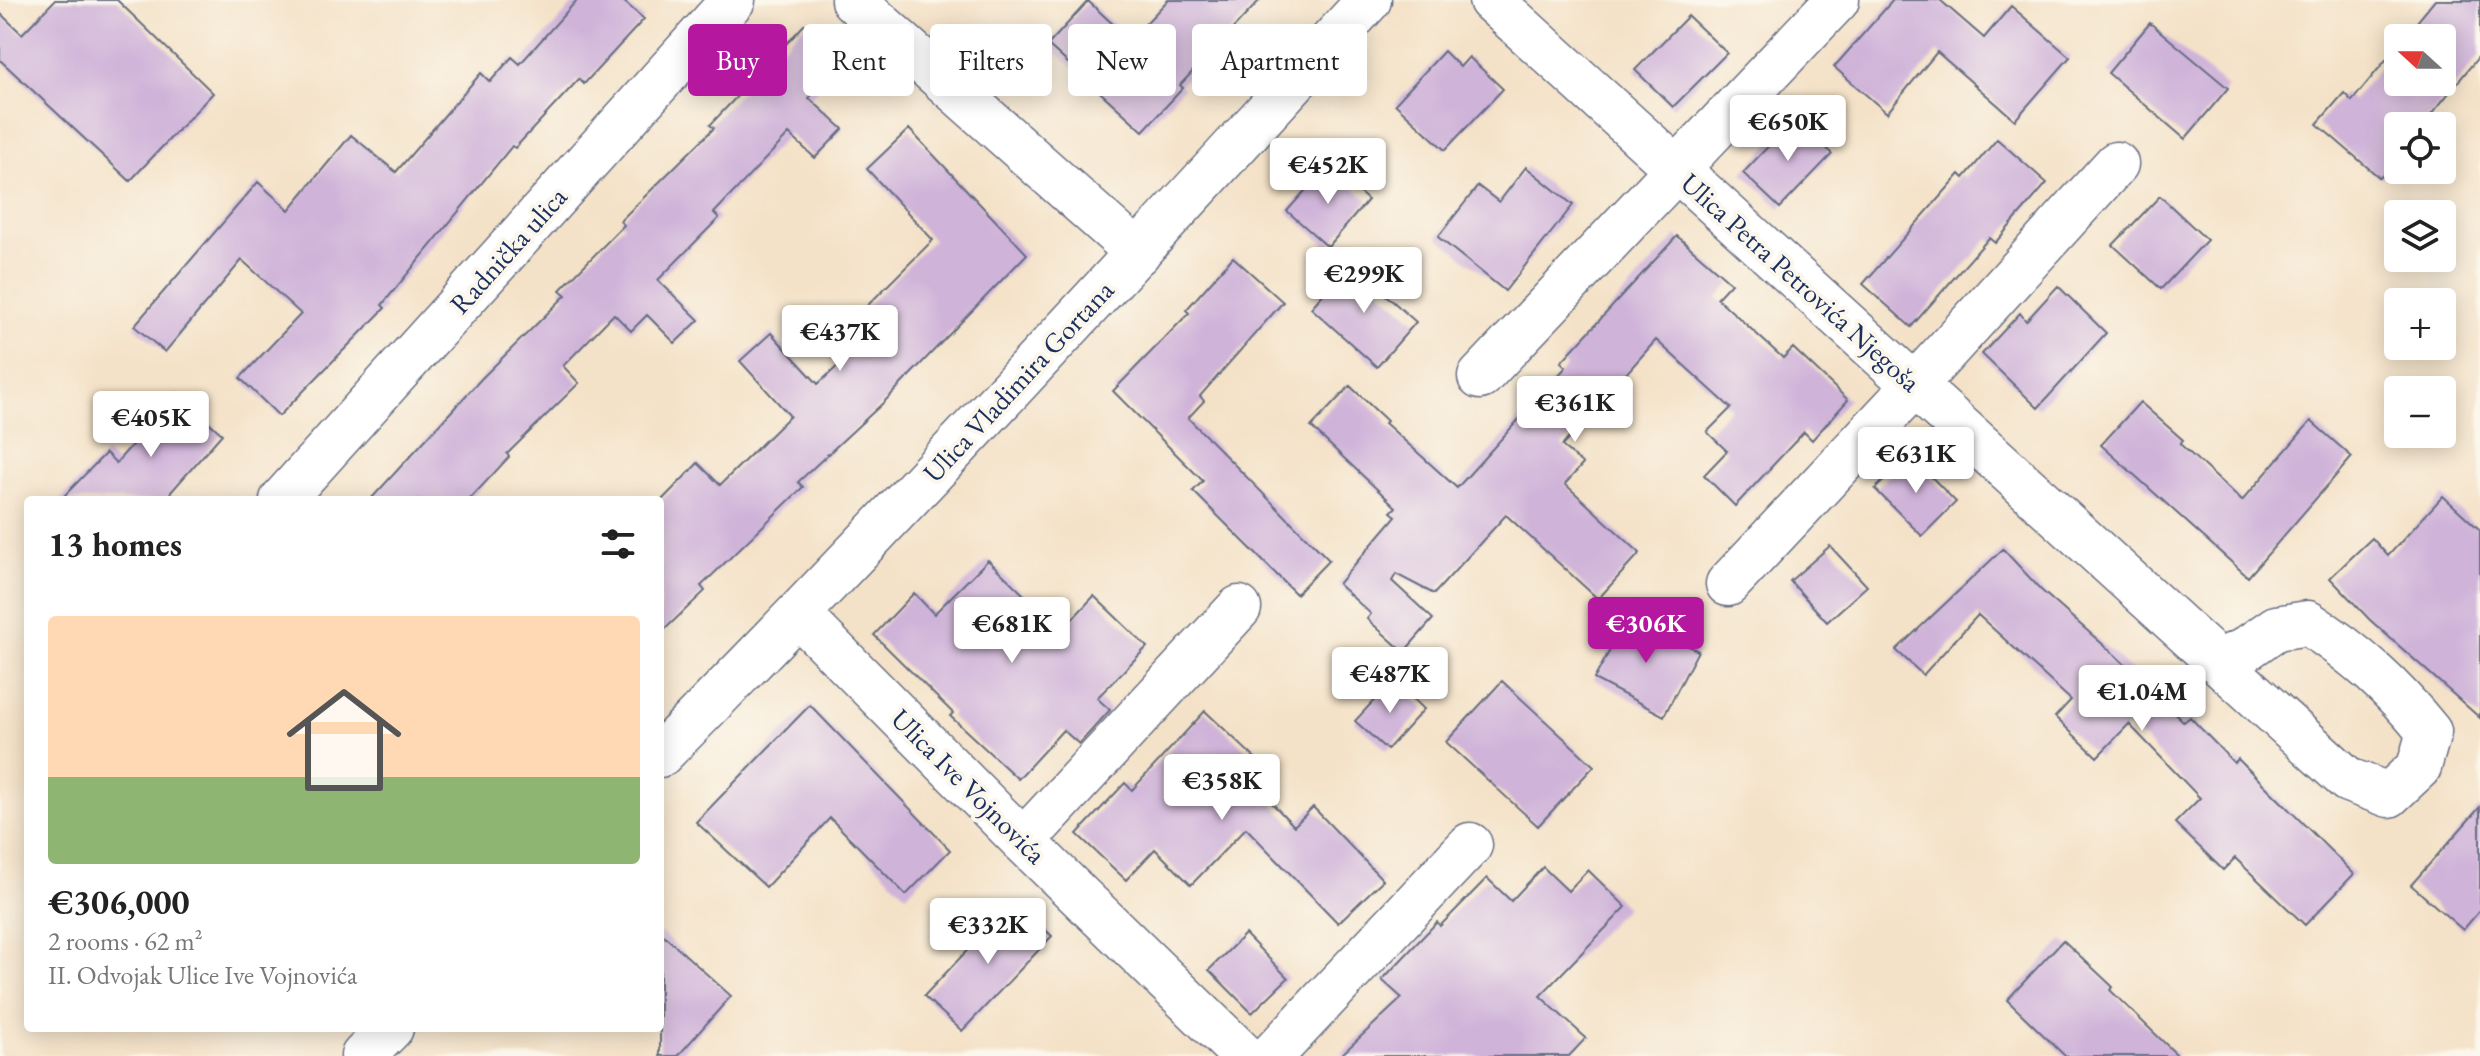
<!DOCTYPE html>
<meta charset="utf-8">
<style>
body{margin:0;font-family:"EB Garamond",serif;background:#f2f2f2;color:#222;height:100vh;display:flex;flex-direction:column;font-size:30px;white-space:nowrap}
*{box-sizing:border-box;margin:0}
p{font-size:26px;color:#767676}
.icon{flex:none;width:44px;height:44px;fill:none;stroke:currentColor;stroke-width:2;stroke-linecap:round;stroke-linejoin:round}
.map{position:relative;flex:1;overflow:hidden}
.side{position:absolute;left:24px;top:496px;width:640px;height:536px;display:flex;flex-direction:column;background:#fff;border-radius:8px;box-shadow:0 4px 20px #0003}
.side>*{flex:none}
.guide{position:absolute;left:688px;top:24px;width:760px;height:72px;display:flex;gap:16px}
.needle{width:52px;rotate:291deg}
.buttons{position:absolute;left:2384px;top:24px;display:grid;gap:16px}
.buttons a{display:grid;place-items:center;width:72px;height:72px;border-radius:8px;background:#fff;box-shadow:0 4px 20px #0003;font-size:40px}
.price{position:absolute;translate:-50% -68px;padding:0 18px;border-radius:8px;background:#fff;color:#222;font-size:26px;line-height:52px;filter:drop-shadow(0 2px 4px #0008)}
.price::after{content:'';position:absolute;left:50%;top:48px;width:24px;height:18px;margin-left:-12px;background:inherit;clip-path:polygon(0 0,100% 0,50% 100%)}
.price.on{background:#b5179e;color:#fff}
ul{padding:0;list-style:none}
li{display:grid;align-content:center;gap:16px;height:424px;padding:0 24px}
li+li{border-top:2px solid #e0e0e0}
li span{display:grid;place-items:center;height:248px;border-radius:8px;color:#555}
li>.icon{margin-inline-start:auto}
span .icon{width:144px;height:144px;fill:#fffc;stroke-width:1}
li b{font-size:34px}
h2{display:flex;justify-content:space-between;align-items:center;height:96px;padding:0 24px;font-size:34px}
.pill{padding:0 28px;border-radius:8px;background:#fff;box-shadow:0 4px 20px #0003;font-size:28px;line-height:72px}
.pill.on{background:#b5179e;color:#fff}
.map>svg:first-child{display:block}
.building{fill:#cfb3d9}
.lines{fill:none;stroke-linecap:round;stroke-linejoin:round}
.minor-casing{stroke:#676e83;stroke-width:47}
.tertiary-casing{stroke:#676e83;stroke-width:47}
.minor{stroke:#fff;stroke-width:44}
.tertiary{stroke:#fff;stroke-width:44}
.labels{text-anchor:middle;stroke-width:8;stroke-linejoin:round;paint-order:stroke}
.street-label{font-size:28px;fill:#1b2f5e;stroke:#fbf7ec}
</style>
<div class="map">
<svg width="2480" height="1056" viewBox="0 0 2480 1056">
<rect width="100%" height="100%" fill="#fbf7ec"/>
<filter id="ink" filterUnits="userSpaceOnUse"><feTurbulence type="fractalNoise" baseFrequency=".0125" numOctaves="2"/><feDisplacementMap in="SourceGraphic" scale="16" xChannelSelector="R" yChannelSelector="G"/><feConvolveMatrix kernelMatrix="1 2 1 2 8 2 1 2 1" color-interpolation-filters="sRGB"/></filter>
<filter id="wash" filterUnits="userSpaceOnUse"><feTurbulence type="fractalNoise" baseFrequency=".006" numOctaves="4" result="noise"/><feDisplacementMap in="SourceGraphic" scale="32" xChannelSelector="R" yChannelSelector="G"/><feGaussianBlur stdDeviation="1.8" result="paint"/><feColorMatrix in="noise" values="0 0 0 0 0 0 0 0 0 0 0 0 0 0 0 0 0 1.4 0 .05"/><feComposite in="paint" operator="in"/></filter>
<g filter="url(#wash)">
<rect width="100%" height="100%" fill="#f4e2c8"/>
<g id="blocks">
<path class="building" d="M55,0H117L213,93L130,181L0,60V13L22,34Z
M577,0H622L644,19L584,84L579,79L515,148L512,146L382,305L385,308L279,416L240,378L301,314L242,260L165,352L134,326L258,182L289,210L351,135L396,172L481,73L490,82L512,57L520,64Z
M1168,0H1260L1180,85L1183,88L1143,131L1048,45L1088,1L1130,40Z
M1893,0H1940L1984,38L2011,6L2070,57L2015,120L1937,52L1887,113L1834,67Z
M2435,0H2480V55L2422,126H2398V158L2380,178L2317,124L2344,93L2352,101L2398,45V82H2442V38H2404Z
M1688,16L1727,53L1673,107L1635,70Z
M2150,23L2228,88L2185,139L2108,73Z
M805,24L844,61L809,98L843,129L815,158L789,134L714,213L719,218L658,280L699,320L675,343L647,315L631,331L614,314L563,366L579,383L507,454L509,457L469,500H370L482,378L566,295L560,290L624,225L620,221L714,128L710,125Z
M1444,51L1460,67L1469,57L1503,89L1445,150L1395,104Z
M1795,118L1832,154L1780,208L1743,173Z
M909,129L1027,254L883,403L798,482L803,487L701,586L705,591L660,634V502L698,463L720,485L790,416L740,361L771,333L818,384L872,335L855,318L933,240L867,169Z
M1997,139L2047,183L1995,243L1989,238L1911,327L1863,284L1960,174L1964,178Z
M1328,165L1368,200L1328,247L1287,211Z
M1526,167L1573,205L1505,291L1438,237L1478,186L1499,202Z
M2160,196L2207,240L2161,289L2113,245Z
M1677,236L1731,283L1717,298L1783,358L1793,348L1848,400L1812,440L1804,432L1735,506L1704,475L1727,451L1707,432L1731,408L1656,340L1562,446L1583,464L1565,484L1640,553L1598,599L1506,515L1434,594L1396,574L1392,581L1433,619L1404,652L1367,619L1371,614L1338,584L1396,516L1391,512L1396,507L1311,427L1350,386L1387,421L1385,423L1457,488L1566,367L1561,362Z
M1233,257L1283,302L1200,396L1204,401L1188,418L1329,560L1296,594L1193,491L1203,481L1113,391L1189,313L1186,310Z
M1350,263L1416,322L1377,367L1311,308Z
M2058,286L2106,333L2038,408L1982,354L2020,313L2026,321Z
M177,394L222,434L164,500H60L106,453L116,463Z
M2140,402L2183,440L2180,444L2242,501L2311,421L2352,457L2248,577L2101,445Z
M1910,455L1956,502L1922,536L1875,489Z
M2443,496L2480,530V718L2370,620L2330,578L2372,538L2388,556Z
M1830,546L1867,586L1827,622L1790,581Z
M2003,549L2041,590L2115,655L2184,722L2190,717L2234,763L2238,759L2354,874L2305,925L2235,858L2223,870L2175,823L2200,798L2129,724L2097,757L2055,717L2071,700L1978,615L1923,675L1896,650Z
M988,560L1061,631L1094,596L1147,647L1097,698L1110,710L1079,744L1063,730L1018,779L950,716L953,713L874,635L914,593L934,614Z
M1630,614L1698,651L1664,716L1594,679Z
M1393,680L1424,709L1387,750L1355,721Z
M1502,681L1594,766L1538,826L1446,742Z
M810,705L950,850L906,895L830,818L766,887L696,822Z
M1205,711L1256,759L1243,773L1294,826L1313,807L1383,880L1338,923L1246,828L1191,885L1155,849L1126,880L1077,834L1125,783L1132,790Z
M2480,807V910L2463,930L2411,885Z
M1543,867L1568,891L1588,870L1626,907L1540,996L1586,1038L1569,1056H1340L1402,998L1382,980L1437,922L1440,926L1487,878L1511,901Z
M1014,901L1052,936L962,1031L924,996Z
M660,932L731,996L678,1056H660Z
M1245,934L1288,978L1252,1013L1209,970Z
M2063,940L2113,987L2110,990L2178,1056H2065L2007,1000Z"/>
</g>
</g>
<g filter="url(#ink)">
<use href="#blocks" fill-opacity="0" stroke="#676e83" stroke-width="2"/>
<g class="lines">
<g class="minor-casing">
<path id="minor" d="M853,0L1138,253
M1491,0L2348,780L2389,795L2419,767L2429,732C2393,687 2356,654 2308,623L2276,628L2243,651L2219,661
M1480,377L1837,0
M282,500L733,0
M1728,584L1914,386L2116,164
M799,615L1023,841L1244,1056
M1023,841L1239,608
M1271,1056L1470,845"/>
</g>
<g class="tertiary-casing">
<path id="tertiary" d="M660,755C903,509 1136,255 1369,0
M363,1056L391,1028"/>
</g>
<use href="#minor" class="minor"/>
<use href="#tertiary" class="tertiary"/>
</g>
</g>
<g class="labels">
<g class="street-label">
<text transform="translate(508 250) rotate(-48)" y="10">Radnička ulica</text>
<text transform="translate(1801 282) rotate(42)" y="10">Ulica Petra Petrovića Njegoša</text>
<text transform="translate(1018 381) rotate(-47)" y="10">Ulica Vladimira Gortana</text>
<text transform="translate(969 786) rotate(45)" y="10">Ulica Ive Vojnovića</text>
</g>
</g>
</svg>
<div class="buttons">
<a><svg class="needle" viewBox="-14 -14 28 28"><path d="M0-13l5 13h-10z" fill="#e53935"/><path d="M0 13l5-13h-10z" fill="#767676"/></svg></a>
<a><svg class="icon" aria-label="locate" viewBox="0 0 24 24"><circle cx="12" cy="12" r="6"/><path d="M12 2v4M12 18v4M2 12h4M18 12h4"/></svg></a>
<a><svg class="icon" aria-label="layers" viewBox="0 0 24 24"><path d="M12 4l9 5-9 5-9-5zM3 14l9 5 9-5"/></svg></a>
<a>+</a>
<a>−</a>
</div>
<b class="price" style="left:1788px;top:163px">€650K</b>
<b class="price" style="left:1328px;top:206px">€452K</b>
<b class="price" style="left:1364px;top:315px">€299K</b>
<b class="price" style="left:840px;top:373px">€437K</b>
<b class="price" style="left:1575px;top:444px">€361K</b>
<b class="price" style="left:151px;top:459px">€405K</b>
<b class="price" style="left:1916px;top:495px">€631K</b>
<b class="price" style="left:1012px;top:665px">€681K</b>
<b class="price on" style="left:1646px;top:665px">€306K</b>
<b class="price" style="left:1390px;top:715px">€487K</b>
<b class="price" style="left:2142px;top:733px">€1.04M</b>
<b class="price" style="left:1222px;top:822px">€358K</b>
<b class="price" style="left:988px;top:966px">€332K</b>
<div class="guide">
<a class="pill on">Buy</a>
<a class="pill">Rent</a>
<a class="pill">Filters</a>
<a class="pill">New</a>
<a class="pill">Apartment</a>
</div>
<section class="side">
<h2>13 homes<svg class="icon" aria-label="filters" viewBox="0 0 24 24"><path d="M4 7h16M4 17h16"/><circle cx="9" cy="7" r="2"/><circle cx="15" cy="17" r="2"/></svg></h2>
<ul>
<li><span style="background:linear-gradient(#ffd9b3 65%,#8fb573 0)"><svg class="icon" aria-label="home" viewBox="0 0 24 24"><path d="M3 11l9-7 9 7M6 9v11h12V9"/></svg></span><div><b>€306,000</b><p>2 rooms · 62 m²</p><p>II. Odvojak Ulice Ive Vojnovića</p></div></li>
</ul>
</section>
</div>
